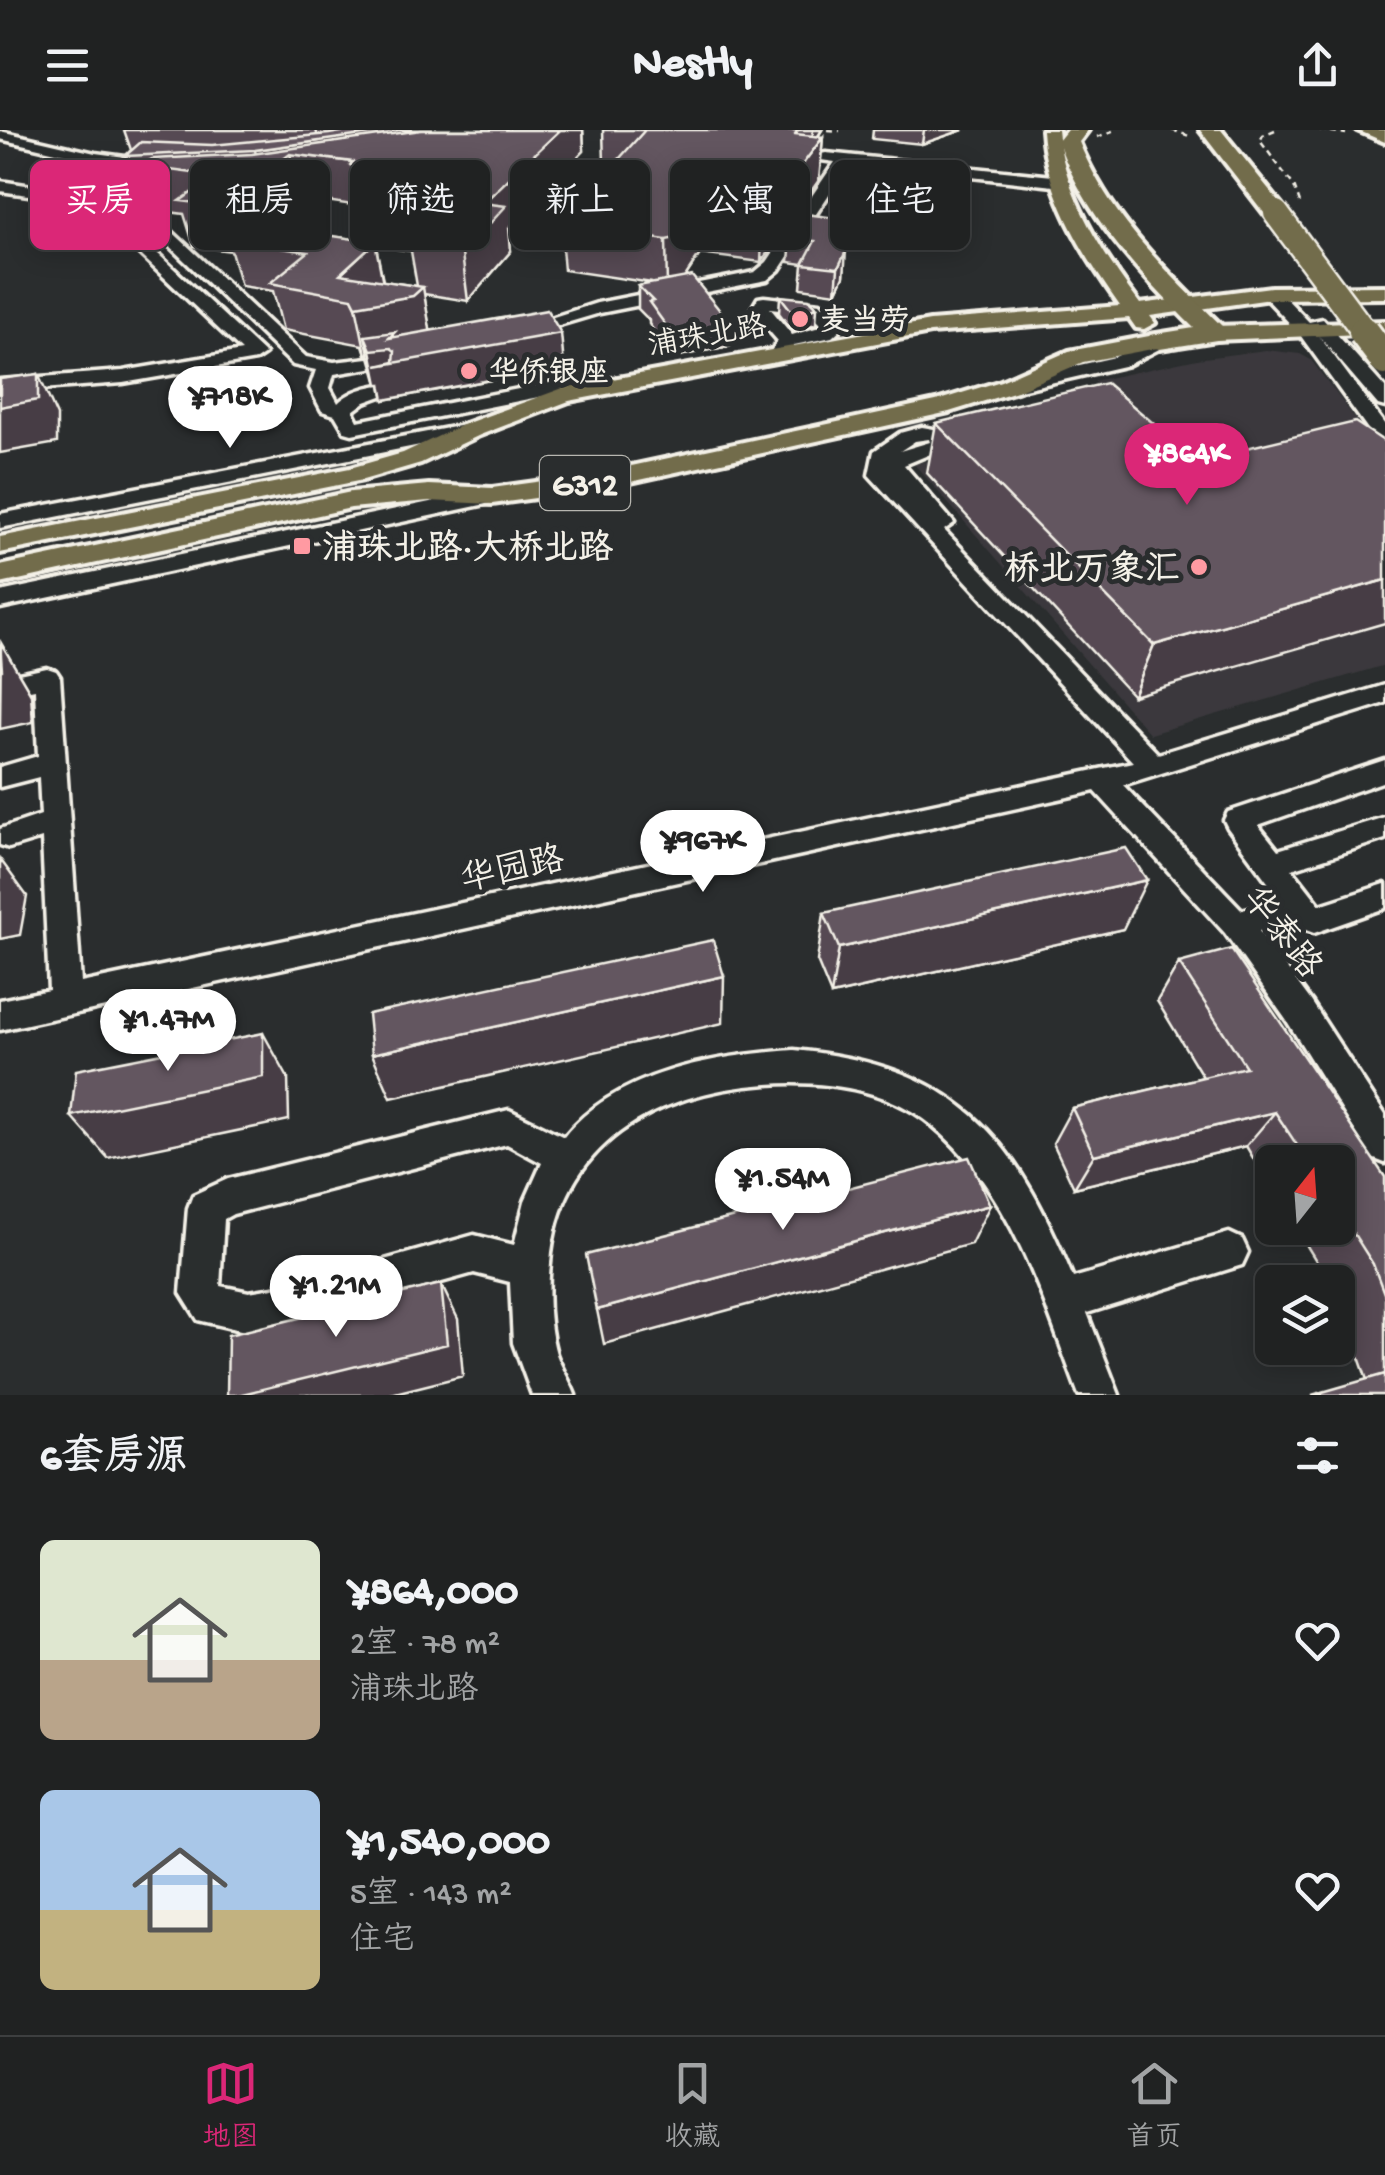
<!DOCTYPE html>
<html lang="zh">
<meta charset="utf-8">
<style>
body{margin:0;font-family:"Gochi Hand","LXGW WenKai TC",sans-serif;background:#282a2a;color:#f1f3f6;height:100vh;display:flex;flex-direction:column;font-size:38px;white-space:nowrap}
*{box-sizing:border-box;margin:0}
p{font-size:32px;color:#a2a4a5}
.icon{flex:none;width:55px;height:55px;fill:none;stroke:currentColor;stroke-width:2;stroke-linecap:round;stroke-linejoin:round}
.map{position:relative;height:1265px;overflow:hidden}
.details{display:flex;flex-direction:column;background:#202222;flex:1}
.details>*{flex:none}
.hud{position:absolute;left:30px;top:30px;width:1325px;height:90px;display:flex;gap:20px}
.needle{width:65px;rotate:17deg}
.fabs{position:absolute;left:1255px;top:1015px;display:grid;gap:20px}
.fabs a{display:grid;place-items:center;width:100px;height:100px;border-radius:15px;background:#202222;box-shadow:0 5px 25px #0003,0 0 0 2px #3d3f40;font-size:50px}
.price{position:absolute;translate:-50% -85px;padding:0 22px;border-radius:35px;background:#fff;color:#222;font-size:32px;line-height:65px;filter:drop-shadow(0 2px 5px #0008)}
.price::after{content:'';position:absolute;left:50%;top:60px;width:30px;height:22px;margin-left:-15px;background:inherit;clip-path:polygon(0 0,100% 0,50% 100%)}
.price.current{background:#db2777;color:#fff}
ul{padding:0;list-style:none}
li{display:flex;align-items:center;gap:30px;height:250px;padding:0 40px}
li span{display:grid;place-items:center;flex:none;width:280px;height:200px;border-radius:15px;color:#555}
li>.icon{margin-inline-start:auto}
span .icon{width:120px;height:120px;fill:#fffc;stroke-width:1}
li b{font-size:42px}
h2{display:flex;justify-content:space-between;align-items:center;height:120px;padding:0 40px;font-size:42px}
.chip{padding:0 35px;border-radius:15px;background:#202222;box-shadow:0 5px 25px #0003,0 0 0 2px #3d3f40;font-size:35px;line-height:90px}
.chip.current{background:#db2777;color:#fff}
header{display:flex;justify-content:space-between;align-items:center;height:130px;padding:0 40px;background:#202222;font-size:45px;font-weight:700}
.tabs{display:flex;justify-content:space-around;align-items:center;height:140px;border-top:2px solid #3d3f40;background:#202222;font-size:28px;color:#a2a4a5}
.tabs a{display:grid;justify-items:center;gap:5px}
.tabs .current{color:#db2777}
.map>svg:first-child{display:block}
.built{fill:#3b393d}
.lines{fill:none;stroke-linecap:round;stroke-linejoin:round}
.minor-casing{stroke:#f4f1e8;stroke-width:7}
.major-casing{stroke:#f4f1e8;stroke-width:8}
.highway-casing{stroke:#f4f1e8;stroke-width:8}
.path{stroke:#f4f1e8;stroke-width:2.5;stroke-dasharray:6 5;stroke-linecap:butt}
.minor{fill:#2a2d2e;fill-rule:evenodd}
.major{fill:#726c4b;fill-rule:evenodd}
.highway{fill:#726c4b;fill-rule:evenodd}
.highway-bridge-far1-casing{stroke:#f4f1e8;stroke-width:29;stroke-linecap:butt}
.highway-bridge-casing{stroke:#f4f1e8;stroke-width:36;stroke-linecap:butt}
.highway-bridge-far1{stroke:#726c4b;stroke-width:24}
.highway-bridge{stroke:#726c4b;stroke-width:30}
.wall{fill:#564a53;stroke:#f4f1e8;stroke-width:2.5;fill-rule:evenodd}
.shaded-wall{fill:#463c44;stroke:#f4f1e8;stroke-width:2.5}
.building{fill:#645661;stroke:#f4f1e8;stroke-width:2.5}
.poi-dot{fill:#ff9aa2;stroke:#2a2d2e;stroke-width:4}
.labels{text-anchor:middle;stroke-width:10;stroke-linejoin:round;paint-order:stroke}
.far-poi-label{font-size:30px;font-weight:bold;fill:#f4f1e8;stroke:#2a2d2e;text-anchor:start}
.far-street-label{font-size:30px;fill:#f4f1e8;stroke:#2a2d2e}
.shield{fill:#2a2d2e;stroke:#b7b6b0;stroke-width:2.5}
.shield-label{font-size:32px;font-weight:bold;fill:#f4f1e8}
.poi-label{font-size:35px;font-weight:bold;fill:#f4f1e8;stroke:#2a2d2e;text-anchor:start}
.street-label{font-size:35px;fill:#f4f1e8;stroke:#2a2d2e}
</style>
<header><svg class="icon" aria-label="menu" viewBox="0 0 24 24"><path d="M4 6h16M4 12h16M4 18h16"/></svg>Nestly<svg class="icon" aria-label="share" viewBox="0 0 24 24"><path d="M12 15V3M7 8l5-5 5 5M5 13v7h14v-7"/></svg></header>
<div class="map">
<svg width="1385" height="1265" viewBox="0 0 1385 1265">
<rect width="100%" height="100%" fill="#2a2d2e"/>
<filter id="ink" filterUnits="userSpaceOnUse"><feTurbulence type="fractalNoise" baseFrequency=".01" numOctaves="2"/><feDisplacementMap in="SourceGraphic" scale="20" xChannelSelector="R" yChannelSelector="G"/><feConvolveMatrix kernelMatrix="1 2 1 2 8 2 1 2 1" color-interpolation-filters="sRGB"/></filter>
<g filter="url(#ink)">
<path class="built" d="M1266,220L1300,224L1311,230L1385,328V535L1150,604L914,334L1039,307L1109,274L1094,251L1197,229Z"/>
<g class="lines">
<g class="minor-casing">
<path id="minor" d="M0,1L95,23L163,32L170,36L163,40L95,31L0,9Z
M826,23L1063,47L1071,52L1063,57L849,34L779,140L767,150L600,183L519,207L510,201L597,173L755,142L767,132L835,32L821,30V24Z
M0,51L96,66L265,224L256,230L123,253L0,262V250L123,241L242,221L86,73L0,61Z
M187,58L192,60V66L155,72L148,79L306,227L334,232L412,223V231L334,244L330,258L338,273C352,259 372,256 391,253L401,259L365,272L353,281L358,291L594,244L604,250L594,256L352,304L345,302L335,285L322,281L310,258L316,240L293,235L131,79L145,65Z
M1271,158L1277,159L1309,192L1323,189L1385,258V277L1378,275L1319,206L1385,295V315L1378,313L1298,202L1265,167V159Z
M764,167L820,173L843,197L832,207L794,215L785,228H771L769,224L778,211L751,180L758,168ZM770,178L809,182L823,196L792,205Z
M1160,205L1169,211L1167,215L1128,235L1011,262L1001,256L1004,252L1115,227Z
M469,294L476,296V304L0,398V384Z
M922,297L945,301L952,315L904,335L954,393L944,400L1158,624L1385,555V573L1123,655L1242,780L1281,770L1228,698L1224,690L1228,682L1385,630V651L1258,695L1278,720L1385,687V709L1292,739L1320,775L1385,754V778L1314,803L1303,799L1297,791L1259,801L1311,871L1385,985V1033L1372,1028L1287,891L1225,803L1095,661L0,900V870L49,860L42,708L9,718L0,715V699L41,685L39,647L0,657V637L38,626L35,559L0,566V548L47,538L56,541L60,547L81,853L1133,632L869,345L874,321L900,303ZM929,309L930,312L900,321L915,311Z
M492,359L500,361L503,366L500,371L0,478V462Z
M794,920C956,936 1013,1002 1073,1148L1229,1103L1242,1109L1248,1122L1242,1135L1087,1183L1119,1265H1079C1043,1171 1013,1062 932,995C887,958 823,950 767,954C655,962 560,1013 550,1133C547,1163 548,1195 556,1224C561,1238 570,1251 575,1265H532L513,1213L510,1152L474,1143L298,1192L249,1202L198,1190L181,1163L188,1078L193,1065L228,1049L509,980L564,1007C617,941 715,926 794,920ZM507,1014L542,1033L525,1071L514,1115L474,1105L298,1154L249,1162L220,1156L224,1089L233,1084Z"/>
</g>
<g class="major-casing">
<path id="major" d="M1042,0H1058C1064,64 1102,124 1140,174L1271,157L1385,156V168L1271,169L1150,186L1155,193L1144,199L1136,198L1129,188L930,203L569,271L480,305L421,333L363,350L0,423V407L350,338L403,323L462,295L563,258L930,191L1120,176C1083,124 1046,65 1042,0Z
M1385,191V203L1214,210L1203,203L1214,196Z
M1160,204L1168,206L1171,211L1168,216L1083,232L1017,261L949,282L594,360L492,374L429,371L351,378L0,454V436L351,362L429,355L492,358L594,344L936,271L1001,251L1069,221Z"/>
</g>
<g class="highway-casing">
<path id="highway" d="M1067,0H1088L1079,12C1109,87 1166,141 1223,197L1227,203L1223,209L1160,219L1150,217L1147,211L1150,205L1194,198C1138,142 1085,86 1058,11Z
M1200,0H1221L1284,78L1288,83L1284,88H1268Z
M1357,0H1385V12Z"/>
</g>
<path class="path" d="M828,0L840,1
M1172,0L1192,7
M1275,0L1263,5L1260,11L1294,56L1300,73
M1320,0L1346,4
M1097,7L1115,0"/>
<use href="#minor" class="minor"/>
<use href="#major" class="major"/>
<use href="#highway" class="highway"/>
<g class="highway-bridge-far1-casing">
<path id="highway-bridge-far1" d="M1276,83L1366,204"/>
</g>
<g class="highway-bridge-casing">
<path id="highway-bridge" d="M1364,202L1385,230"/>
</g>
<use href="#highway-bridge-far1" class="highway-bridge-far1"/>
<use href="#highway-bridge" class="highway-bridge"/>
</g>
<path class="wall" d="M124,0H583L584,21L509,98L511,121L468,171L424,164L430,200L564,236L384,270L381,254H378L369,223L366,224L363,215L283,200L273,161L241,156L231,121L194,116L184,84L154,80L146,55L135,56L125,26L131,20ZM300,67L353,75L360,110L324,105L298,69ZM376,116L411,121L417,156L383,151Z
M603,0H822L818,7H823L819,50L761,132L700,124L685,147L730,193V216L673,227L649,194V190L638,179V156L652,153L564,140L560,95L613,35L604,34Z
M873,0H963L922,14L872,9Z
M791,108L848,114L845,120L844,146L836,163L801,158L803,134L789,132Z
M780,166L816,194L793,201L779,183Z
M936,293L1166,304L1234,321L1133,566L927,343Z
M824,783L1123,799L831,865L817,831Z
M1179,833L1385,1047V1265L1367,1250L1338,1167V1152H1329L1296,1098H1338V1032H1272V1060L1246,1016L1074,1058L1053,1013L1072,978L1203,947L1157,871Z"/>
<path class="shaded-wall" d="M316,0H472L353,32L290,24L300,67L245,112L231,110L221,76L261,46L255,20L319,11Z
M560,0H583L584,21L509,98L511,121L468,171L462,124L483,73Z
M813,0H822L812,15Z
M924,0H963L922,14Z
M823,7L819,50L761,132L763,87Z
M316,71L327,116L308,122L283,99Z
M701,79L700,124L681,153L667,156L666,110Z
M850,90L848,114L836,138L838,114Z
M375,112L384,158L423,157L431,205L561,203L564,236L384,270L381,254H378L371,220L365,206L369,223L366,224L356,176L340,144Z
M846,121L844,146L836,163L838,138Z
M817,177L816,194L793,201L794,184Z
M730,193V216L673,227L672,204Z
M38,244L57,286V313L0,323V277Z
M1385,450V493L1133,566L1154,515Z
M1,513L31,564L33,592L0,599Z
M0,729L27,766L20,805L0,809Z
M1147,750L1123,799L831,865L839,818Z
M724,846L723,893L391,968L372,924Z
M263,903L288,948L289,990L108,1028L71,986Z
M1275,982L1246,1016L1074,1058L1094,1025Z
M990,1075L971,1114L604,1214L597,1180Z
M441,1154L458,1189L463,1246L387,1265H238Z"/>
<path class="building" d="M352,0H398L255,20L125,26L141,12L212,15L329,4Z
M421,0H560L483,73L506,76L462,124L410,117L447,82L352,70L386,40L350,35L353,32L290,24L221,76L180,71L215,46L140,36L152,29L252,24Z
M645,0H798L795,4L823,7L763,87L701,79L681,107L666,110L560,95Z
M283,67L316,71L283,99L375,112L340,144L423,157L413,166L356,176L352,168L270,153L308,122L228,110Z
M806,84L850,90L838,114L846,121L838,138L803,134L815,111L791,108Z
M692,146L730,193L672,204L649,172L653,171L638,156Z
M780,166L809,169L817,177L794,184Z
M547,180L561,203L377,236L394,232L395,221L391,218L371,220L365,206L395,202L389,208Z
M38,244V270L0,277V249Z
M1106,253L1166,304L1234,321L1355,292L1385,312V450L1154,515L936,293Z
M0,513L2,540L0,541Z
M1126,718L1147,750L839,818L824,783Z
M713,810L724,846L372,924L368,884Z
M1231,819L1385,1047V1166L1373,1134L1338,1079V1032H1308L1275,982L1094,1025L1072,978L1246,937L1179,833Z
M263,903V947L71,986L76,940Z
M969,1027L990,1075L597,1180L586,1125Z
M441,1154L447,1214L238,1265H227L228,1205Z
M1385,1244V1265H1312Z"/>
</g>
<g class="poi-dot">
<circle cx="800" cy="189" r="10"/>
<circle cx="469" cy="241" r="10"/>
<rect x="292" y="406" width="20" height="20" rx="5"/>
<circle cx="1199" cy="437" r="10"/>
</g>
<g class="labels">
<g class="far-poi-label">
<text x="820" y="199">麦当劳</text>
<text x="489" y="251">华侨银座</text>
</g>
<g class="far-street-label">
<text transform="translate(707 204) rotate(-10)" y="10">浦珠北路</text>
</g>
<rect class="shield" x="540" y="326" width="90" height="54" rx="8"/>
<g class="shield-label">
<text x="585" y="364">G312</text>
</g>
<g class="poi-label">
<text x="322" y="428">浦珠北路·大桥北路</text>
<text x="1179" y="449" text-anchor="end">桥北万象汇</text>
</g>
<g class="street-label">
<text transform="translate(512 737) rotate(-12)" y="12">华园路</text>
<text transform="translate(1284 801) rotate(52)" y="12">华泰路</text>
</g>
</g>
</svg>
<div class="fabs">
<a><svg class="needle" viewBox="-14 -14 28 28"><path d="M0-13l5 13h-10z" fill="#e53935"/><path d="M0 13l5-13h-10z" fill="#a2a4a5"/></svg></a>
<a><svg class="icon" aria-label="layers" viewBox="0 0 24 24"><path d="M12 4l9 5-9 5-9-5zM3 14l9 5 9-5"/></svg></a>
</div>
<b class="price" style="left:230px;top:321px">¥718K</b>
<b class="price current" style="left:1187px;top:378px">¥864K</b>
<b class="price" style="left:703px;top:765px">¥967K</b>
<b class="price" style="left:168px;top:944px">¥1.47M</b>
<b class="price" style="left:783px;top:1103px">¥1.54M</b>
<b class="price" style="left:336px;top:1210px">¥1.21M</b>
<div class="hud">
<a class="chip current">买房</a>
<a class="chip">租房</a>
<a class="chip">筛选</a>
<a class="chip">新上</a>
<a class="chip">公寓</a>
<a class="chip">住宅</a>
</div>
</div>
<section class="details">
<h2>6套房源<svg class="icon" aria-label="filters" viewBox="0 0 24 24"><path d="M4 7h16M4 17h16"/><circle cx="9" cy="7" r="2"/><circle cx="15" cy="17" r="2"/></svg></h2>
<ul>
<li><span style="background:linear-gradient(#dfe7d0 60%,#b9a48a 0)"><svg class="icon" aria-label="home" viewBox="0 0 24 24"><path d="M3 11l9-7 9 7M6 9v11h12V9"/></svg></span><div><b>¥864,000</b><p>2室 · 78 m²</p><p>浦珠北路</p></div><svg class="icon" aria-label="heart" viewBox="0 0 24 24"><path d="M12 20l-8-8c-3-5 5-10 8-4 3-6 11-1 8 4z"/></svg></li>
<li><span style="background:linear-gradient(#a9c7e8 60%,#c2b280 0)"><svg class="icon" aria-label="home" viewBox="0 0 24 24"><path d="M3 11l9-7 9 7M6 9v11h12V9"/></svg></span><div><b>¥1,540,000</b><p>5室 · 143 m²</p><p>住宅</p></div><svg class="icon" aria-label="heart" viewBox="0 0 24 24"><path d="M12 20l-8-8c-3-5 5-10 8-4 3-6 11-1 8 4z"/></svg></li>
</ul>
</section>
<nav class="tabs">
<a class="current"><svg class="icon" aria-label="map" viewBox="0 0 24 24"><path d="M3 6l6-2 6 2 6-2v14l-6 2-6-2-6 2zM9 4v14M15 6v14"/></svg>地图</a>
<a><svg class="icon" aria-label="saved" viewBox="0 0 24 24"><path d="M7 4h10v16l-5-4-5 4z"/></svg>收藏</a>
<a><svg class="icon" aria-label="home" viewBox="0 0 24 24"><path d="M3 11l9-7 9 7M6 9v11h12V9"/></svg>首页</a>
</nav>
